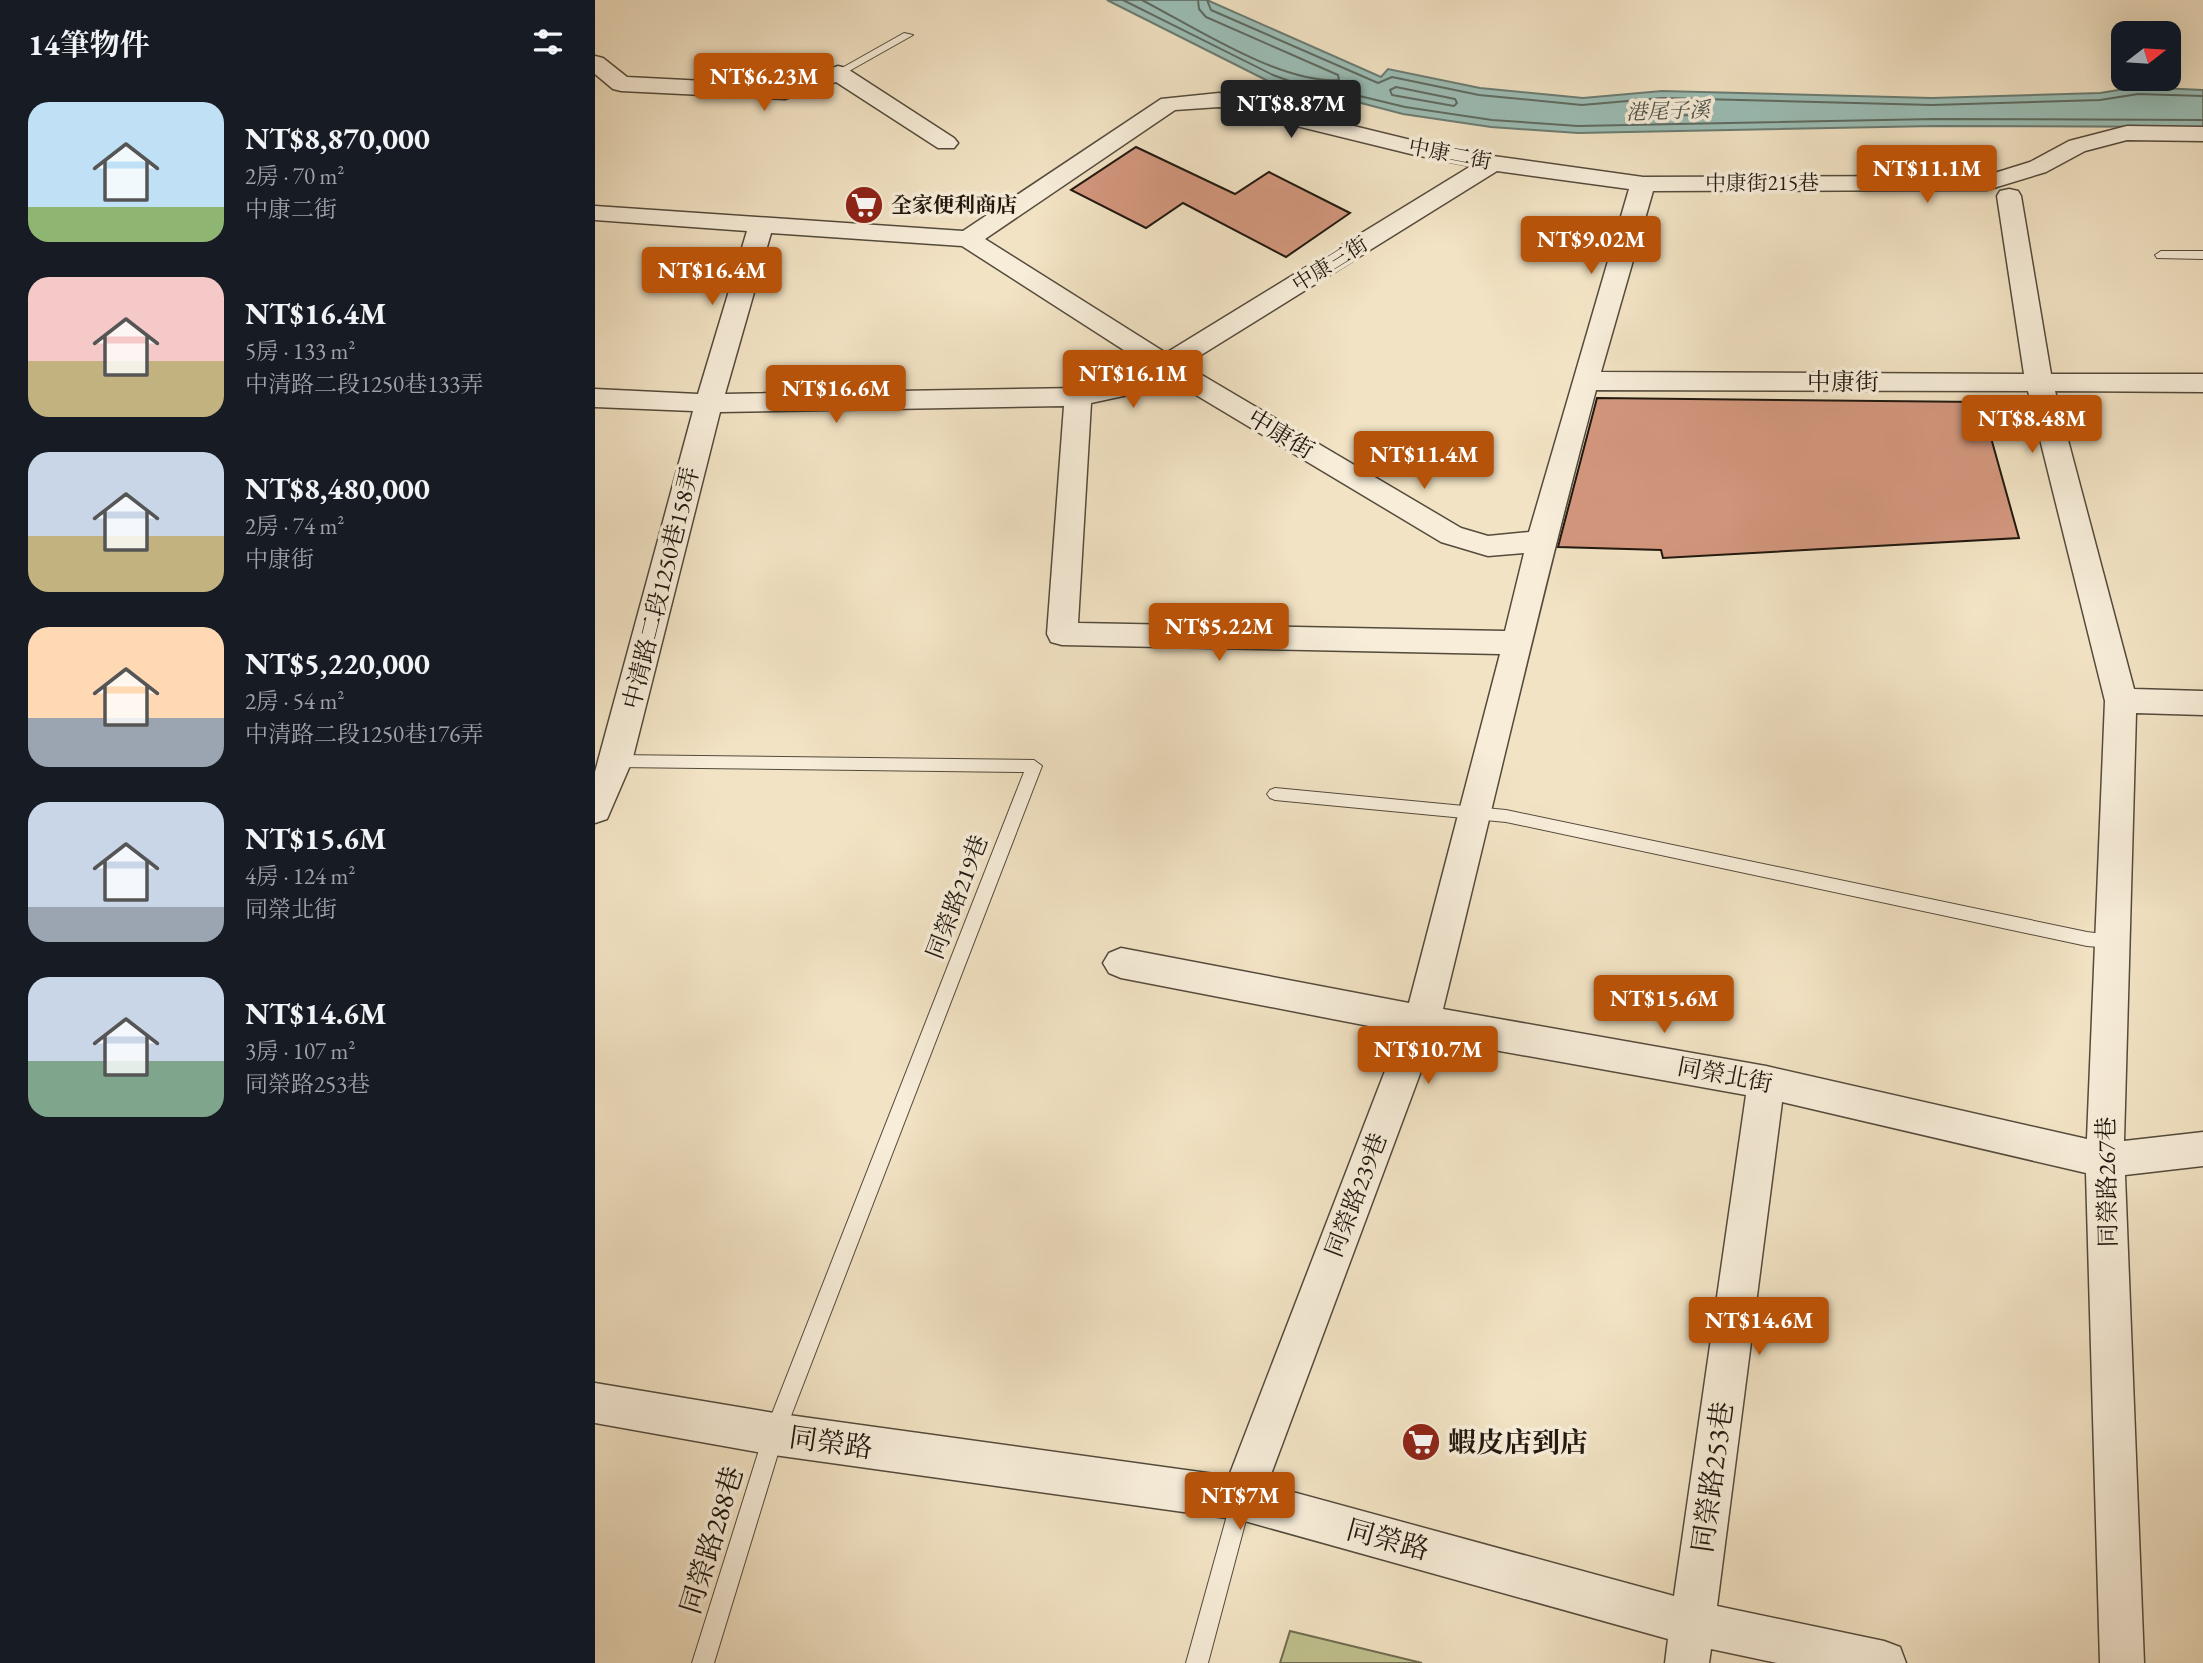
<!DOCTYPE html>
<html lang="zh-TW">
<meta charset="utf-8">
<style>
body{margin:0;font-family:"EB Garamond","Noto Serif TC",serif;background:#20242c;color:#f1f3f6;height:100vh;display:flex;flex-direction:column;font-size:26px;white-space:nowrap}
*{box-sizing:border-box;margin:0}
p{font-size:23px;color:#9ea1a6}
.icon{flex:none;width:38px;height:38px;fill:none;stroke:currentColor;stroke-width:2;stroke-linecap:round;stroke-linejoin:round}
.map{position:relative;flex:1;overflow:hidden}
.panel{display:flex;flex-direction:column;background:#171b24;width:595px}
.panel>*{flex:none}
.needle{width:46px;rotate:73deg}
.controls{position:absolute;left:1516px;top:21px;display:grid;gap:14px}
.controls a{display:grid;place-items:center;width:70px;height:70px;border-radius:14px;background:#171b24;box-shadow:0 7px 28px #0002;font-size:35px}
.price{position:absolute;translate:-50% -60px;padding:0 16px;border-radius:7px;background:#b45309;color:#fff;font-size:23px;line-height:46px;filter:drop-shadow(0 2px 4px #0008)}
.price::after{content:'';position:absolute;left:50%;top:42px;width:21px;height:16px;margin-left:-10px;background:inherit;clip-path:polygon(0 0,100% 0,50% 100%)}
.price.selected{background:#222;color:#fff}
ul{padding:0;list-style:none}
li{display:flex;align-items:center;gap:21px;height:175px;padding:0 28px}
li span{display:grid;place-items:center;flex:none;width:196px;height:140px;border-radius:21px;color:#555}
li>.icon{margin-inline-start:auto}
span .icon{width:84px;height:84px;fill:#fffc;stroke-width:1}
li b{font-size:30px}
h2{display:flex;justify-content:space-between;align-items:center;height:84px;padding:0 28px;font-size:30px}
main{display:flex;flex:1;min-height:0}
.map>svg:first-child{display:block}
.green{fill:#c0c290;stroke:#706d50;stroke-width:2}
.water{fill:#9bbeb6;stroke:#6a7c73;stroke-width:2}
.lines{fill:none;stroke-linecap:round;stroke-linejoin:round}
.shore{stroke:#5e6b62;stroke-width:2}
.building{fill:#d3977e;stroke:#20180f;stroke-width:2}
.service-casing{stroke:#544b3c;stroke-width:2}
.minor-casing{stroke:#544b3c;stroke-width:3}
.service{fill:#f7edd9;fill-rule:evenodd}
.minor{fill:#f7edd9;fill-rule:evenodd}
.labels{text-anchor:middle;stroke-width:7;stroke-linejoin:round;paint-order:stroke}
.far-water-label{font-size:21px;font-style:italic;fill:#4b5249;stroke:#f7edd9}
.far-street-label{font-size:21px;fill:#20180f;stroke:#f7edd9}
.far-poi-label{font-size:21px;font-weight:bold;fill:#20180f;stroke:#f7edd9;text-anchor:start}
.street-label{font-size:24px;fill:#20180f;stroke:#f7edd9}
.near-street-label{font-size:28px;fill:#20180f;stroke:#f7edd9}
.near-poi-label{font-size:28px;font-weight:bold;fill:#20180f;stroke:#f7edd9;text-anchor:start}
</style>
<main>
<section class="panel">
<h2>14筆物件<svg class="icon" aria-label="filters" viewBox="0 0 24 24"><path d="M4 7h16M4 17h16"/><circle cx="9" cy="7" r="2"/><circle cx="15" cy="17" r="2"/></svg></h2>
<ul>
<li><span style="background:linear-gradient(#bfe0f5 75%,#8fb573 0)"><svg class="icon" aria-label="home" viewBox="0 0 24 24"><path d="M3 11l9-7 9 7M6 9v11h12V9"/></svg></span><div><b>NT$8,870,000</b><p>2房 · 70 m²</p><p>中康二街</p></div></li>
<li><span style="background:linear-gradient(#f6c9c9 60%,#c2b280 0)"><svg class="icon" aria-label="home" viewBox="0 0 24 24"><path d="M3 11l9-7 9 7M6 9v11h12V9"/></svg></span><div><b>NT$16.4M</b><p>5房 · 133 m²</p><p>中清路二段1250巷133弄</p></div></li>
<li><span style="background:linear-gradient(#c9d6e8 60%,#c2b280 0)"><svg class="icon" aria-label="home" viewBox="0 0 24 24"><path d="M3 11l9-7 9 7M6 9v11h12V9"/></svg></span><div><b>NT$8,480,000</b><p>2房 · 74 m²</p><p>中康街</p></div></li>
<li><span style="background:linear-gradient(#ffd9b3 65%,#9aa5b1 0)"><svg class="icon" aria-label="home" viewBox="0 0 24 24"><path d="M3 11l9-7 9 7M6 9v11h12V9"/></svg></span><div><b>NT$5,220,000</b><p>2房 · 54 m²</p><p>中清路二段1250巷176弄</p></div></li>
<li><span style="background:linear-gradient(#c9d6e8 75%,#9aa5b1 0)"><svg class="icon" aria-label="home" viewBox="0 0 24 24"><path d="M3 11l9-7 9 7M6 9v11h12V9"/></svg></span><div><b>NT$15.6M</b><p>4房 · 124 m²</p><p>同榮北街</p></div></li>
<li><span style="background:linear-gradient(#c9d6e8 60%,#7fa58c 0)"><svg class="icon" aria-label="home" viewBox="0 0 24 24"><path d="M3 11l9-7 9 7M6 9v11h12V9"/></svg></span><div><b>NT$14.6M</b><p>3房 · 107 m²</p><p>同榮路253巷</p></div></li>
</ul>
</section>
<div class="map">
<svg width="1608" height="1663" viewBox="0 0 1608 1663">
<rect width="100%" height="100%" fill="#f2e3c4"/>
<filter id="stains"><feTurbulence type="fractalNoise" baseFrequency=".00286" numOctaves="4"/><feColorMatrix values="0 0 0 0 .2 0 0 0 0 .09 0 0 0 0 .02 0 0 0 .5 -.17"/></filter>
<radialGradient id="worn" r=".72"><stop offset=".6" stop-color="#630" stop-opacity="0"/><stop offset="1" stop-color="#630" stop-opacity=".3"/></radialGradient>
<path class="green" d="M695,1631L827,1663H685Z"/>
<path class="water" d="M512,0H612L786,77L793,69L885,88L988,98L1067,91L1337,98L1505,93L1542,87L1608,90V127L1340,126L983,133L896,127L808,114L743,97H719L675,82Z"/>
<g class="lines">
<path class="shore" d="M528,0L678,75L719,90L744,91L810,107L897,120L983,126L1340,119L1608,120
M547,0C599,27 686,84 744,80L743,75L611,17L604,9L603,0
M612,0L616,10L783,83L797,77L884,95L987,105L1067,98L1337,105L1505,100L1543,94L1608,96
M801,87L860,99L862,103L859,106L797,95L795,90Z
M1068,107L1098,108L1101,112L1097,115L1042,116L1039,113L1042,109Z"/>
</g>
<path class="building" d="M541,147L640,194L674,172L755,213L691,257L588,203L551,228L476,190Z
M1002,398L1386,402L1424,538L1068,558L1066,550L963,547Z"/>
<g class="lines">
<g class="service-casing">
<path id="service" d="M309,33L318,35L247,75L238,73Z
M1566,251H1608V259L1562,258L1560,255Z
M21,755L439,760L447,766L189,1434L119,1663H97L169,1434L429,772L21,767L13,761Z
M680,788L911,810L1492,932L1523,936L1525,941L1523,946L1517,948L1492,946L911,822L680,800L675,798L672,794L675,790Z
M646,1491L653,1494L656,1501L613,1663H591L636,1501L639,1494Z"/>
</g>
<g class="minor-casing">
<path id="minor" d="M0,56L8,58L32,77L188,85L243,66L251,68L359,138L363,143L359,148H343L241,82L190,99L26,91L18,89L0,74Z
M624,93L820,141L898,156L1048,177L1390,176L1435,162L1474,141L1532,126L1608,127V141L1532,140L1490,151L1451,172L1392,190L1058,191L1006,372L1429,374L1402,196L1405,191L1414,189L1423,191L1426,196L1456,374H1608V392L1460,391L1539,689L1608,691V715L1541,713L1529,1141L1608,1132V1166L1530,1175L1549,1663H1505L1491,1173L1187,1102L1122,1606L1289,1641L1305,1647L1311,1663H1182L1116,1649L1114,1663H1070L1073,1639L646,1520L179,1455L0,1423V1383L179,1413L634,1476L805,1032L526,978L514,973L508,963L514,953L526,948L814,1003L905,654L467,645L456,642L452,634L469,406L125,412L37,761L12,819L0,823V772L98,411L0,407V389L103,394L152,231L0,220V206L368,231L566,99ZM624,107L820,155L876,166L571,353L390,239L580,110ZM902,171L1034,189L934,532L893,536L866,528L590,365ZM176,233L367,246L552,365L529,379L483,388L130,394ZM571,377L846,542L893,556L929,553L910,631L483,623L496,403L547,392ZM1001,390L1433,391L1510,701L1492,1139L1171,1066L848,1009C899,803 946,595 1001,390ZM838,1039L1151,1095L1079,1596L672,1485Z"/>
</g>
<use href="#service" class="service"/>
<use href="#minor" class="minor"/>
</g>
<defs>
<g id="supermarket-disc" transform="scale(2.0125)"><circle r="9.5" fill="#8f2418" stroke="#f7edd9"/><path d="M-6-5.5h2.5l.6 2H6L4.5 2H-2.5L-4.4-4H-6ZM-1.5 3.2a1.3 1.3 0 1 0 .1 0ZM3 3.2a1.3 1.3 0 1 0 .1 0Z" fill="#fff"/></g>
</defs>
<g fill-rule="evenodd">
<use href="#supermarket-disc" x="269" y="205"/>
<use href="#supermarket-disc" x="826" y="1442"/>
</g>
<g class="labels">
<g class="far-water-label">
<text transform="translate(1073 111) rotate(-2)" y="7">港尾子溪</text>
</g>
<g class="far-street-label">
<text transform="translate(855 154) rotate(11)" y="7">中康二街</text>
<text x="1167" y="190">中康街215巷</text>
<text transform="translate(735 264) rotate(-32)" y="7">中康三街</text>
</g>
<g class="far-poi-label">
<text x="296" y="212">全家便利商店</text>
</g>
<g class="street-label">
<text x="1248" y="390">中康街</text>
<text transform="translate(686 434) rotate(31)" y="8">中康街</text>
<text transform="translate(66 588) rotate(-76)" y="8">中清路二段1250巷158弄</text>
<text transform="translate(362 897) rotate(-69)" y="8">同榮路219巷</text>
<text transform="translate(1130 1075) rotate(11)" y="8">同榮北街</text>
<text transform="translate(1512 1182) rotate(-91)" y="8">同榮路267巷</text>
<text transform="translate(761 1195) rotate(-69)" y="8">同榮路239巷</text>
</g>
<g class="near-street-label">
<text transform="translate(236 1442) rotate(8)" y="10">同榮路</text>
<text transform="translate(1117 1477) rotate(-82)" y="10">同榮路253巷</text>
<text transform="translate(793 1539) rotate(15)" y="10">同榮路</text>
<text transform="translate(116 1540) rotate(-73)" y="10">同榮路288巷</text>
</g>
<g class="near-poi-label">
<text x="853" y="1452">蝦皮店到店</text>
</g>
</g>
<rect width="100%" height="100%" filter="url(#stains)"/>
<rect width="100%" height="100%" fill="url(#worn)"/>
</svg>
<div class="controls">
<a><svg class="needle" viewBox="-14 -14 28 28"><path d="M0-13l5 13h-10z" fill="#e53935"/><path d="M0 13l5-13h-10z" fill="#9ea1a6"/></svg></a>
</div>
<b class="price" style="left:169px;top:113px">NT$6.23M</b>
<b class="price selected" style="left:696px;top:140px">NT$8.87M</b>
<b class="price" style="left:1332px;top:205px">NT$11.1M</b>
<b class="price" style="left:996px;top:276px">NT$9.02M</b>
<b class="price" style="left:117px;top:307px">NT$16.4M</b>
<b class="price" style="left:538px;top:410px">NT$16.1M</b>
<b class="price" style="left:241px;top:425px">NT$16.6M</b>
<b class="price" style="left:1437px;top:455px">NT$8.48M</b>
<b class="price" style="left:829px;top:491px">NT$11.4M</b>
<b class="price" style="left:624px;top:663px">NT$5.22M</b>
<b class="price" style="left:1069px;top:1035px">NT$15.6M</b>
<b class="price" style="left:833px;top:1086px">NT$10.7M</b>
<b class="price" style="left:1164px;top:1357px">NT$14.6M</b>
<b class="price" style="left:645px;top:1532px">NT$7M</b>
</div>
</main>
